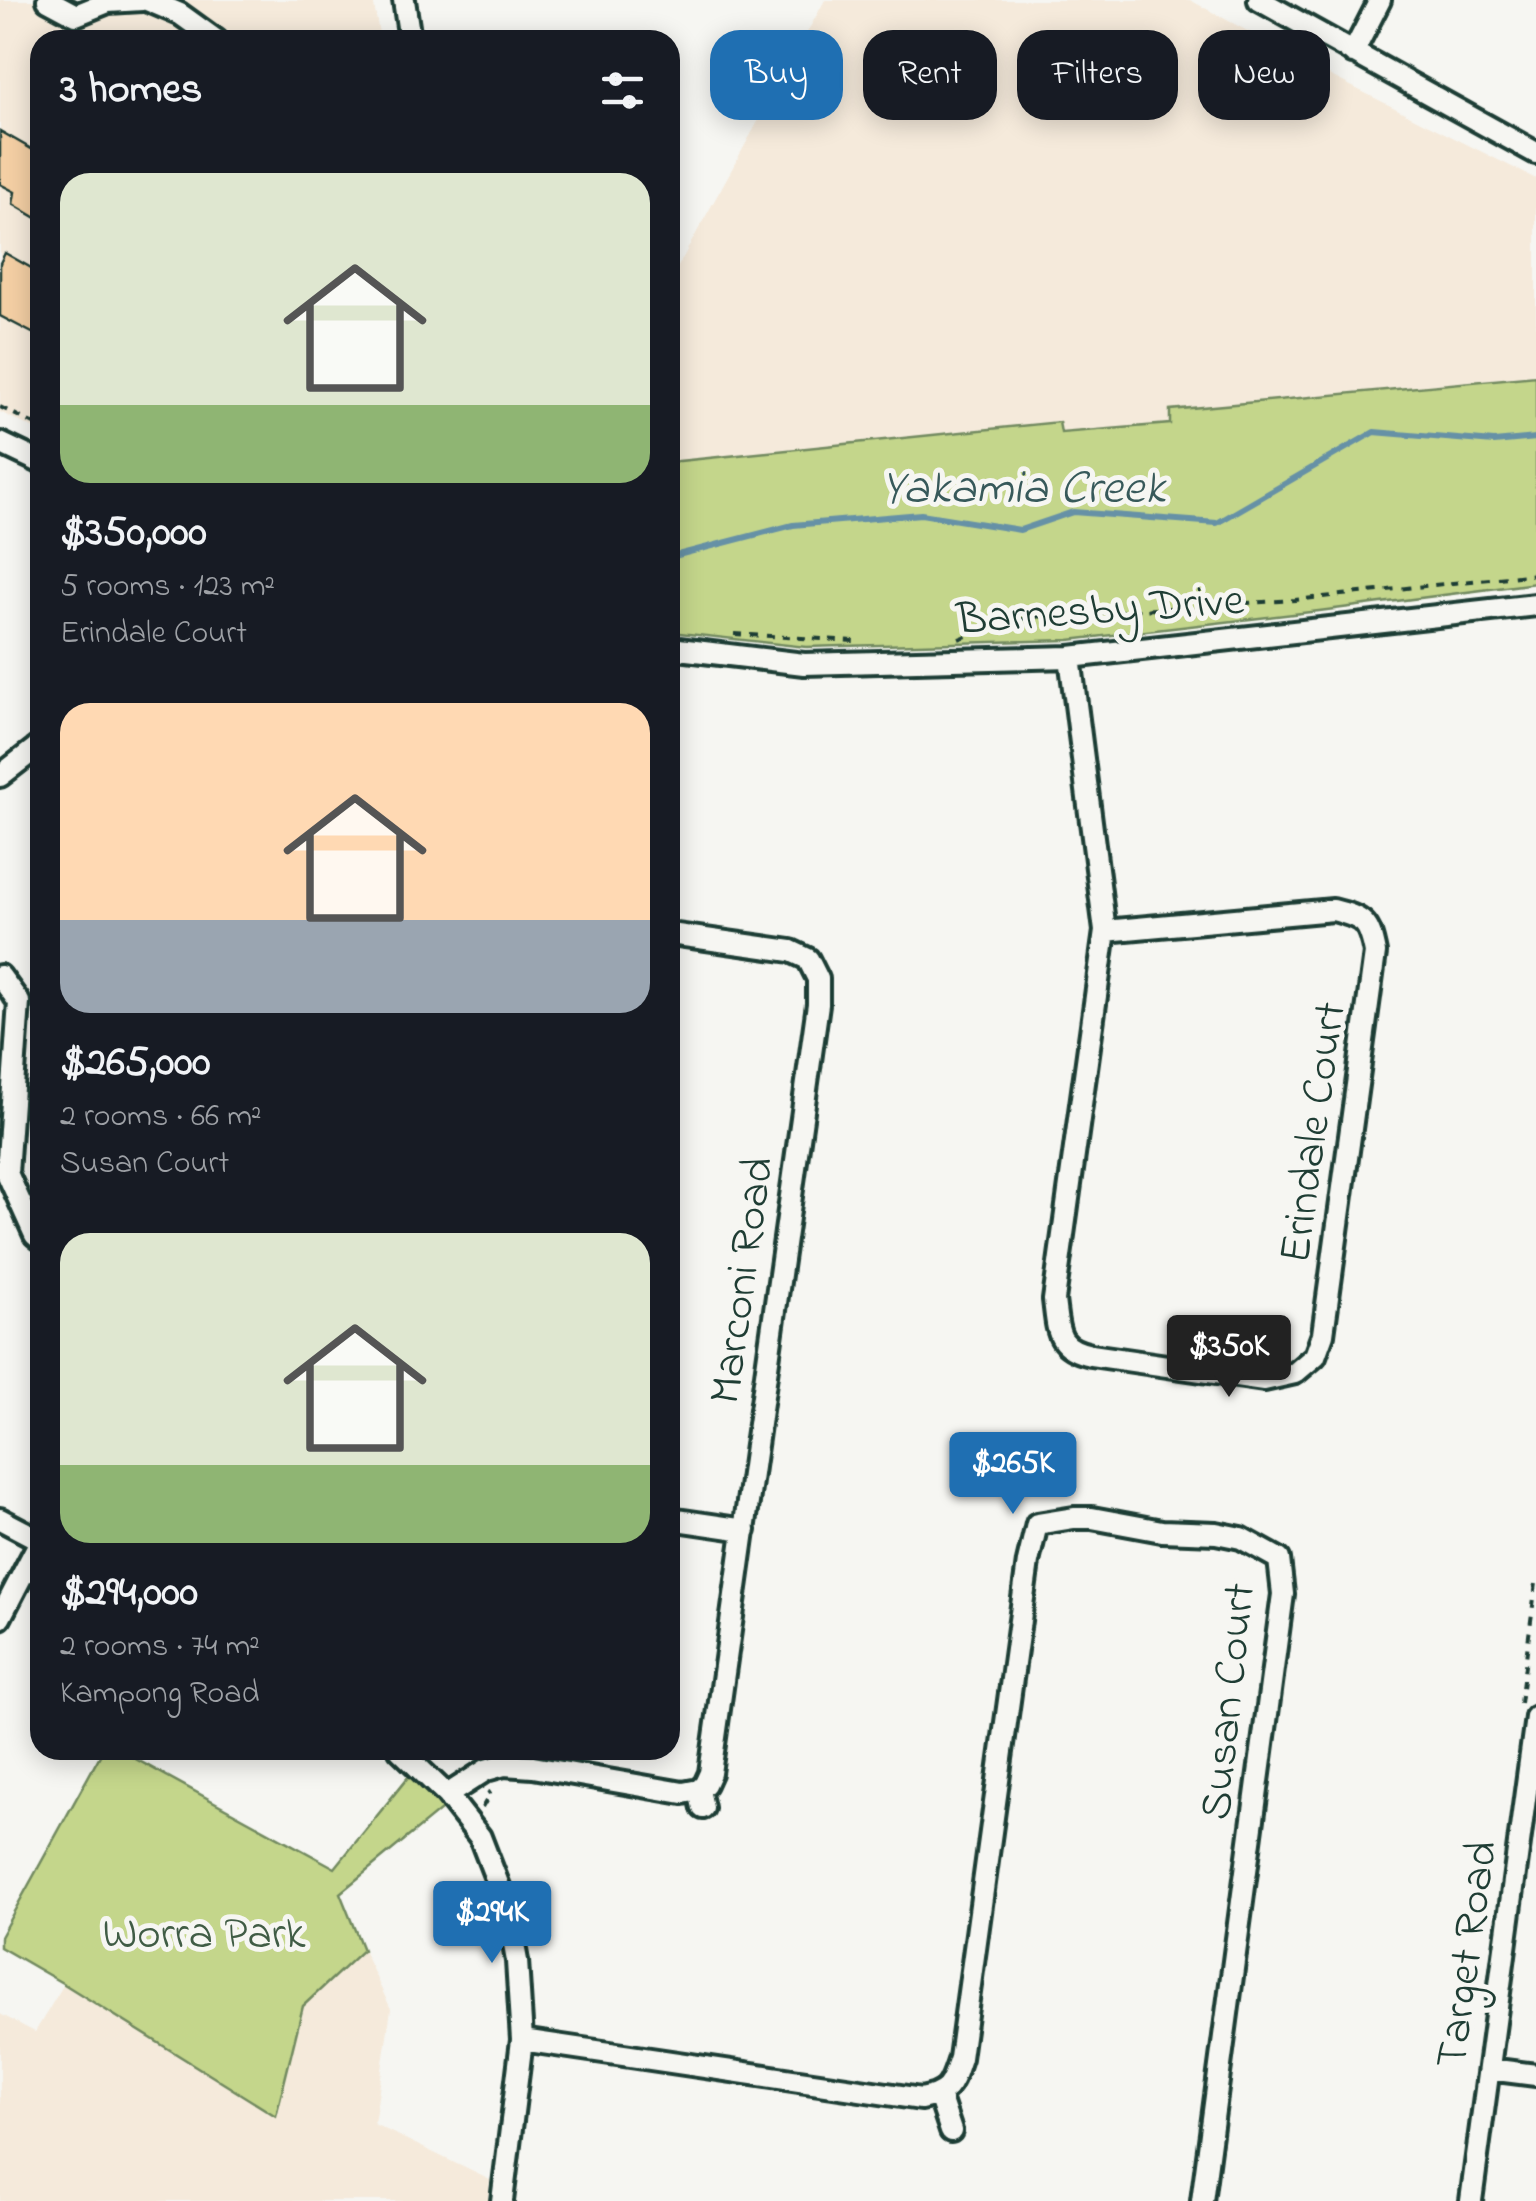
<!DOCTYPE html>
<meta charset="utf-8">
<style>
body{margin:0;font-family:"Indie Flower",sans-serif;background:#20242c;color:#f1f3f6;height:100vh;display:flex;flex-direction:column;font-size:38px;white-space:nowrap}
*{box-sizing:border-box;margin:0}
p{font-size:32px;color:#9ea1a6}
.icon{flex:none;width:55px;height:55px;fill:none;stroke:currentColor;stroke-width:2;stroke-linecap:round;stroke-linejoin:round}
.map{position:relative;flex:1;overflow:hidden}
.side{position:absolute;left:30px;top:30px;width:650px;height:1730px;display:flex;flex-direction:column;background:#171b24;border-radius:30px;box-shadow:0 5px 25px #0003}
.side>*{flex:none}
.banner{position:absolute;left:710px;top:30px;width:675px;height:90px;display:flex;gap:20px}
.price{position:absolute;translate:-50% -85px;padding:0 22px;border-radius:10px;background:#1f6fb2;color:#fff;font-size:32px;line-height:65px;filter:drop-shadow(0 2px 5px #0008)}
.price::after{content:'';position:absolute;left:50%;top:60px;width:30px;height:22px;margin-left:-15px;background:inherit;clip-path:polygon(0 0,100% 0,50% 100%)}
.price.selected{background:#222;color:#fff}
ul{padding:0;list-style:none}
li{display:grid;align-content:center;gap:20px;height:530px;padding:0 30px}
li span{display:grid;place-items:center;height:310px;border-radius:30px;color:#555}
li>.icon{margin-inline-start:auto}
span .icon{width:180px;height:180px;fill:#fffc;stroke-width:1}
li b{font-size:42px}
h2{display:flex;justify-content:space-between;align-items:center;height:120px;padding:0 30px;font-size:42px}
.chip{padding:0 35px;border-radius:30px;background:#171b24;box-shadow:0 5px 25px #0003;font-size:35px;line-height:90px}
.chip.selected{background:#1f6fb2;color:#fff}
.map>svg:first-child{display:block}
.built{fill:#f5eadb}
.park{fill:#c4d68b;stroke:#728a60;stroke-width:2.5}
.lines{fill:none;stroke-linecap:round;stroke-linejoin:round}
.stream{stroke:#6691a6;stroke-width:6}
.building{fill:#f4cfa4;stroke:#1f3d34;stroke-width:2.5}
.minor-casing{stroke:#1f3d34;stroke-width:28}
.path{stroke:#1f3d34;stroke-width:4;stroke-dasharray:8 8;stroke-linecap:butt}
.minor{stroke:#f6f6f2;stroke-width:20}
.labels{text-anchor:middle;stroke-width:10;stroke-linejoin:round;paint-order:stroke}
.street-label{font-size:45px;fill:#1f3d34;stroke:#f6f6f2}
.park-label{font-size:45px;fill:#405c45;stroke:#f6f6f2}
.water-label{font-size:48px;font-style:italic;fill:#37595a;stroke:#f6f6f2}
</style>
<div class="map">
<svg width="1536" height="2201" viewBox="0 0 1536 2201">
<rect width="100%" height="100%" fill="#f6f6f2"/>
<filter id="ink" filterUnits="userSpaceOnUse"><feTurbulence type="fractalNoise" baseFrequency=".01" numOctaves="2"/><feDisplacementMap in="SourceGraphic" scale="20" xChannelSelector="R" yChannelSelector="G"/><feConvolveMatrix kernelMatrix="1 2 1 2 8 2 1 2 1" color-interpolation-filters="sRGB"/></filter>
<g filter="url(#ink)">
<path class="built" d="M0,0H373L379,33L350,40H40V432L0,412Z
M825,0H1190L1329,75L1536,179V376L1171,410L1170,424L1060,433L1058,423L670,462V281Z
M363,1950L391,2009L374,2124L490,2180L488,2201H0V2014L35,2032L64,1984L276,2116L303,2006Z"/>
<path class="park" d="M1536,376V583L1319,611L1069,640L806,647L670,632V462L1059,422L1061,433L1170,424V410Z
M103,1750H119L335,1868L413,1771L446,1806L340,1893L363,1950L303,2006L276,2116L64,1984L0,1947V1937Z"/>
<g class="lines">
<path class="stream" d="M670,557L793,525L921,514L1020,530L1073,512L1217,523L1374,432L1494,442L1536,438"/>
</g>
<path class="building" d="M0,131L40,154V220L13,204L15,192L0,184Z
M5,253L40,273V337L0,316V263Z"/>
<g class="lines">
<g class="minor-casing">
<path id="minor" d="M48,0L76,15L108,2L142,0
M147,0L180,14L216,40
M404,0L410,40
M1259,0L1536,153
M1353,53L1380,0
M0,443L40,462
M670,648L804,664L1070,657L1536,605
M1070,657L1105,931L1054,1300C1058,1331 1056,1348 1091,1355L1264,1380L1295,1373L1315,1356L1323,1334L1375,953C1369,922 1365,918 1333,910L1105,931
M0,776L40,745
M670,934L791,951L808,959L818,979V1004L710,1773L705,1784L699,1790L703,1808
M0,976L19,1002L7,1173L35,1235L40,1239
M0,1519L40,1540
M670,1519L745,1530
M0,1618L40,1541
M400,1750L447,1795L480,1837L507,1907L517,1961L522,2040L502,2201
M447,1795L486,1770L504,1765L533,1767L683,1793L699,1790
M522,2040L921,2099C951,2093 951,2084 960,2058L1028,1562L1037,1524L1074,1518H1092L1162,1531L1216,1533L1241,1538L1279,1559L1283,1594L1202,2201
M1489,2069L1536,2075
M939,2095L951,2131
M1471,2201L1536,1717"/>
</g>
<path class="path" d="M0,407L40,427
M734,634L855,641
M959,639L991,627L1032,617L1295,600L1536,574
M1520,1703L1536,1583
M482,1808L490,1794L488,1791"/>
<use href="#minor" class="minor"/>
</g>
</g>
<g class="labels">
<g class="street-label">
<text transform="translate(1100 607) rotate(-4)" y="16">Barnesby Drive</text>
<text transform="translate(1310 1132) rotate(-82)" y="16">Erindale Court</text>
<text transform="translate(739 1280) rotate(-82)" y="16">Marconi Road</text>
<text transform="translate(1225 1701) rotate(-84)" y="16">Susan Court</text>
<text transform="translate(1464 1954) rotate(-82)" y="16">Target Road</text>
</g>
<g class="park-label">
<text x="204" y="1947">Worra Park</text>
</g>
<g class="water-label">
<text x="1023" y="502">Yakamia Creek</text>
</g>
</g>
</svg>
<b class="price selected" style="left:1229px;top:1400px">$350K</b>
<b class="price" style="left:1013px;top:1517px">$265K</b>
<b class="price" style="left:492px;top:1966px">$294K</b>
<div class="banner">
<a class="chip selected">Buy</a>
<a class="chip">Rent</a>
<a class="chip">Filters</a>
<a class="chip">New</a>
</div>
<section class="side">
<h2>3 homes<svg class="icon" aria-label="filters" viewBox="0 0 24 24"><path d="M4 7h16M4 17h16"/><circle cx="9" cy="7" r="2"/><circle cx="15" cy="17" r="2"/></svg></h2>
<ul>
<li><span style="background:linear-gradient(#dfe7d0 75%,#8fb573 0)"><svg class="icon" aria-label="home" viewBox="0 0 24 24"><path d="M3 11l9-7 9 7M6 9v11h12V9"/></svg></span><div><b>$350,000</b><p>5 rooms · 123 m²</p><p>Erindale Court</p></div></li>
<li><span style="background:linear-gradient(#ffd9b3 70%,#9aa5b1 0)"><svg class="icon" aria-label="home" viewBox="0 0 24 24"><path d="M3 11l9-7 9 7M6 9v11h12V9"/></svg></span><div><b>$265,000</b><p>2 rooms · 66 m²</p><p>Susan Court</p></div></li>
<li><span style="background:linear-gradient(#dfe7d0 75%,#8fb573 0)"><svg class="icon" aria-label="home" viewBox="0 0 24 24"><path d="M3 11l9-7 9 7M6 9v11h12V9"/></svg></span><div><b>$294,000</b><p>2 rooms · 74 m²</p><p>Kampong Road</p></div></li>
</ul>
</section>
</div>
